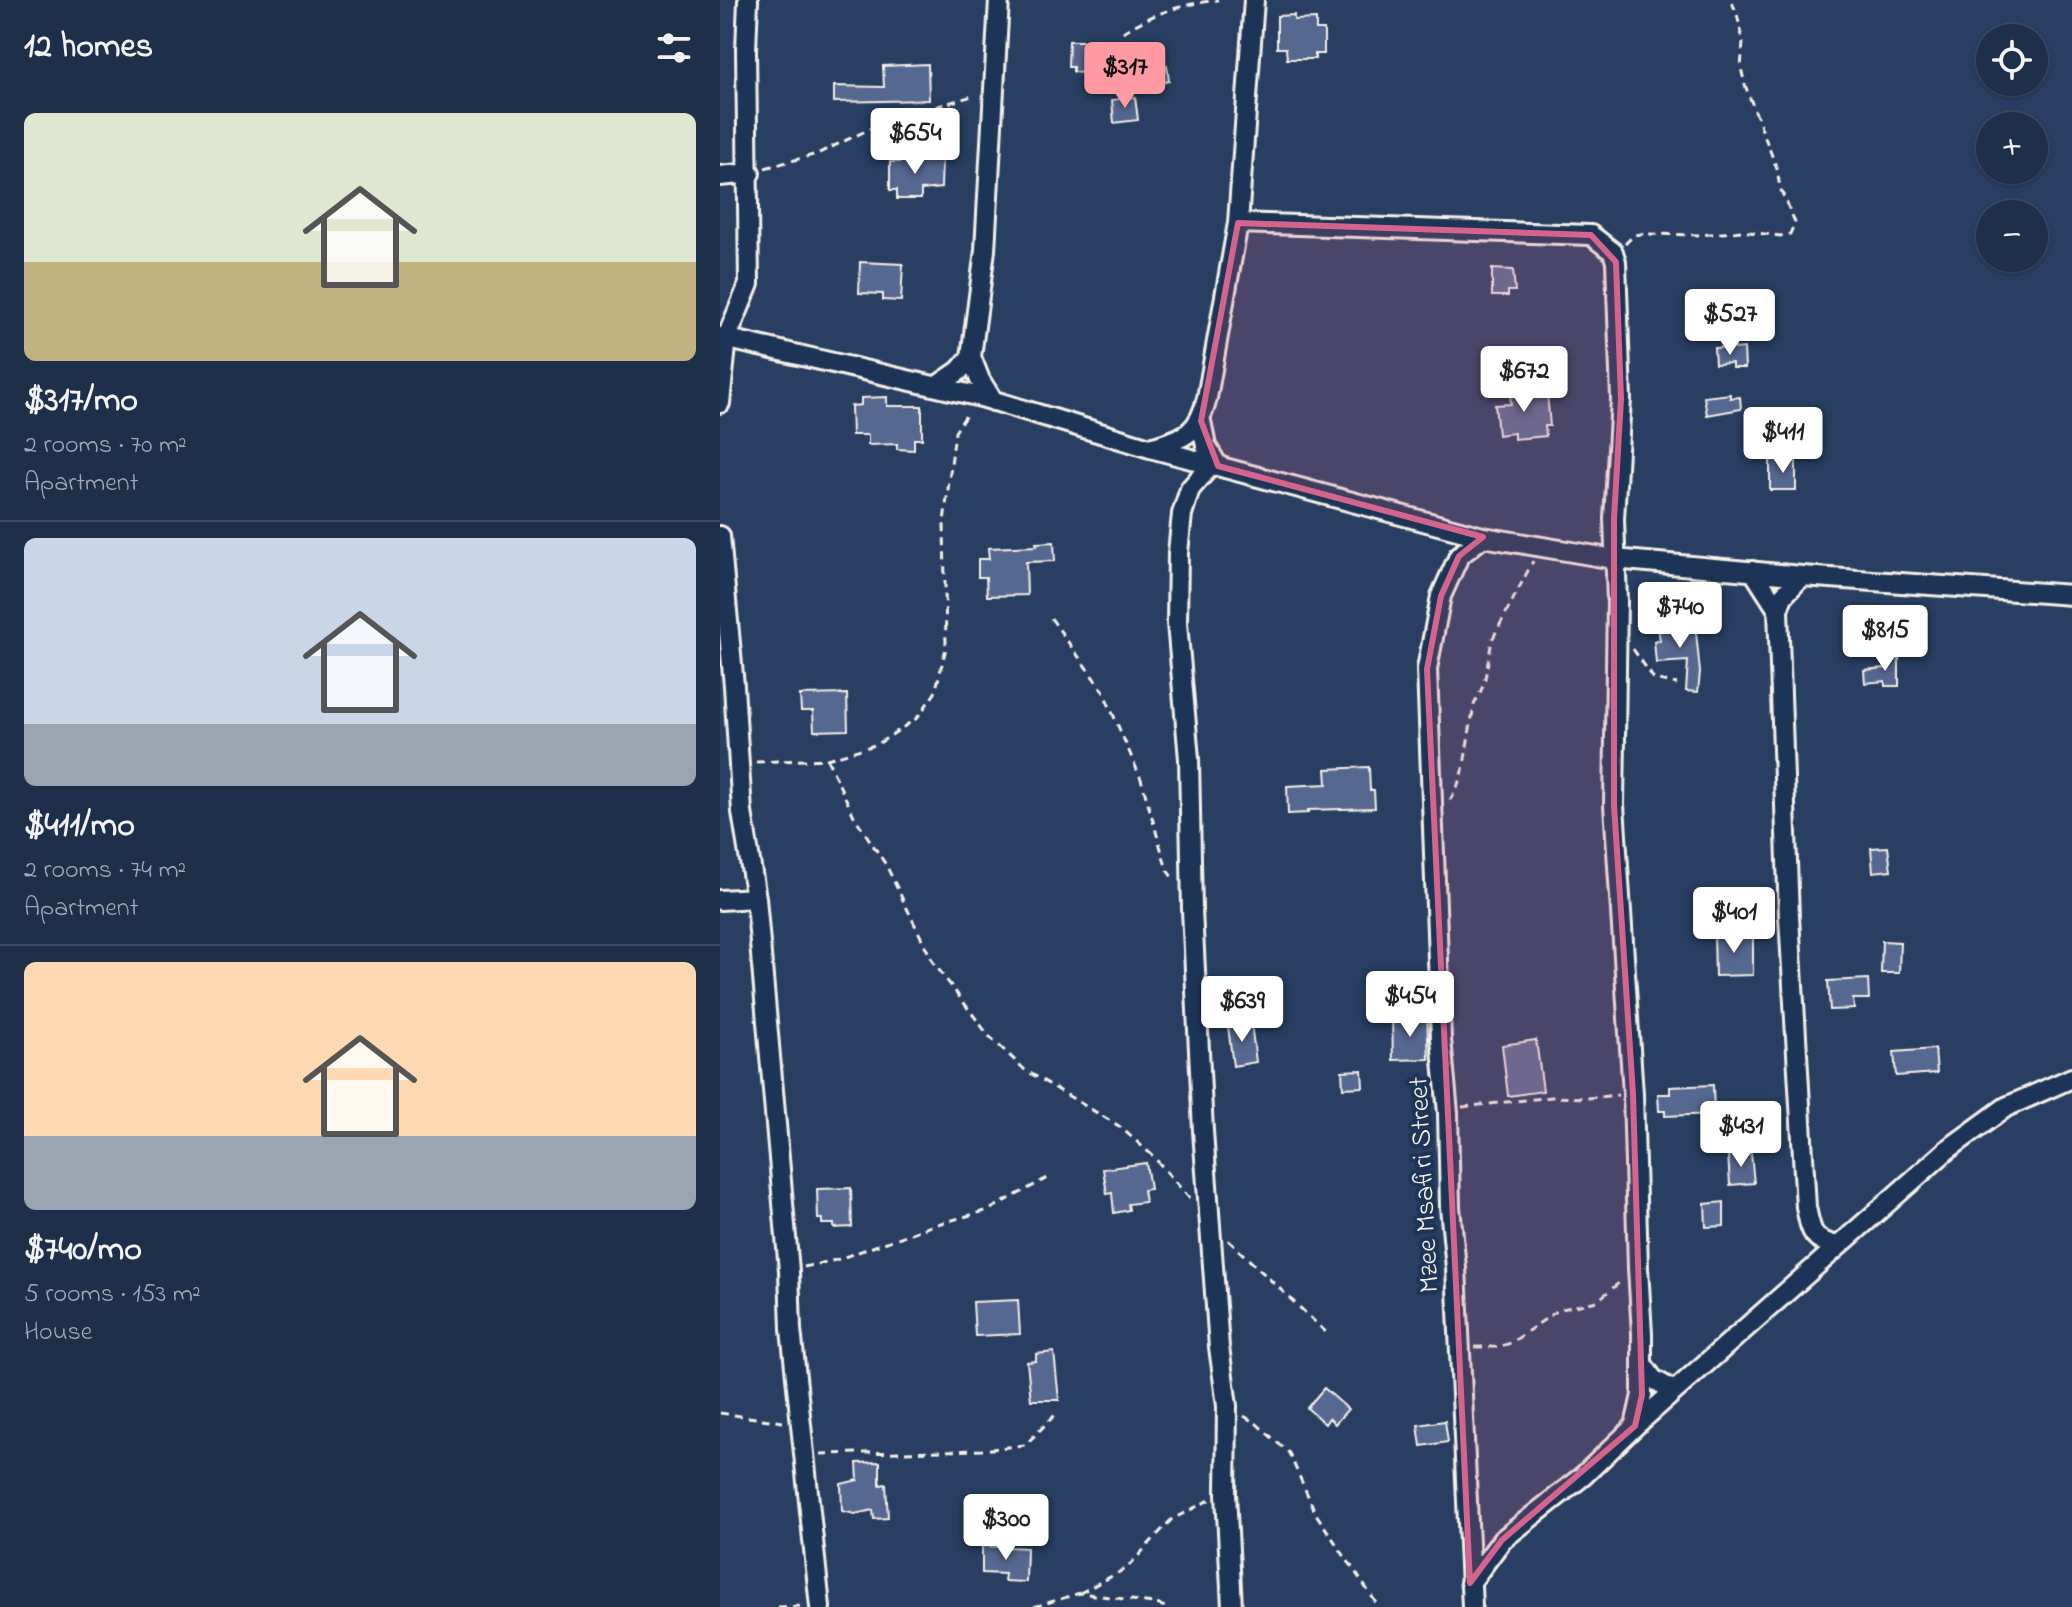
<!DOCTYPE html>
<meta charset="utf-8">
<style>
body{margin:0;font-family:"Indie Flower",sans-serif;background:#263751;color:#f1f3f6;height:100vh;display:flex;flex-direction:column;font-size:30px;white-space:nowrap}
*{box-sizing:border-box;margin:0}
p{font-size:26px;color:#a1a9b5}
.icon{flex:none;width:44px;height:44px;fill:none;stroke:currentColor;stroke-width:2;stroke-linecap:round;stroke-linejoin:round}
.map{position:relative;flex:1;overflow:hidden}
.side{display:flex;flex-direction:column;background:#1e2f4a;width:720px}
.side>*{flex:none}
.tools{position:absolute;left:1256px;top:24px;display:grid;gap:16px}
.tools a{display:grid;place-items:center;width:72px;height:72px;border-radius:50%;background:#1e2f4a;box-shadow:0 2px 6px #0004,0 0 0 2px #3c4a62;font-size:40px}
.price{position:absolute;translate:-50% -68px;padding:0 18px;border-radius:8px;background:#fff;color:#222;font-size:26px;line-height:52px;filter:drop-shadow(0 2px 4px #0008)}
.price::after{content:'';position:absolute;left:50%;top:48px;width:24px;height:18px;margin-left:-12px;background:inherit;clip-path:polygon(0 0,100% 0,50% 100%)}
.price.selected{background:#ff9aa2;color:#111}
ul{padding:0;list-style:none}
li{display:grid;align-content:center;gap:16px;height:424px;padding:0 24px}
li+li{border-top:2px solid #3c4a62}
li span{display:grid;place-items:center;height:248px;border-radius:12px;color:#555}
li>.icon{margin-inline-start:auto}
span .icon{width:144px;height:144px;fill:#fffc;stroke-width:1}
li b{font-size:34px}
h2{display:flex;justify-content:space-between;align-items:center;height:96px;padding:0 24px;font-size:34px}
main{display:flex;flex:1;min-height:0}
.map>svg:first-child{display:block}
.building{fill:#55688f;stroke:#f4f1e8;stroke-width:2}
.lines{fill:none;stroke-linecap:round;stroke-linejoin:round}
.minor-casing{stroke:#f4f1e8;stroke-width:24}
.path{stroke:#f4f1e8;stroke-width:3;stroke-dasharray:8 6;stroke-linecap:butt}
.minor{stroke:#1d3557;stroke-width:18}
.marked{fill:#d4648c;fill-opacity:0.2;stroke:#d4648c;stroke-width:6;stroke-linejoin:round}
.labels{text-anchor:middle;stroke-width:8;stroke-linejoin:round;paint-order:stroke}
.street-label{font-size:28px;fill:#f4f1e8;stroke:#1d3557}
</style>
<main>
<section class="side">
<h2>12 homes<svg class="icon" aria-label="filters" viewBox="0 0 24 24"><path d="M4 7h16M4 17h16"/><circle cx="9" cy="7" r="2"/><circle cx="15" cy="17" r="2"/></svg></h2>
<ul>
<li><span style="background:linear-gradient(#dfe7d0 60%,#c2b280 0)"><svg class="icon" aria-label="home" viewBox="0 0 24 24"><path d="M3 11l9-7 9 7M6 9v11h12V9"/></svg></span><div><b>$317/mo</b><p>2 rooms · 70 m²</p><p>Apartment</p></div></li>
<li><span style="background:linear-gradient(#c9d6e8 75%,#9aa5b1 0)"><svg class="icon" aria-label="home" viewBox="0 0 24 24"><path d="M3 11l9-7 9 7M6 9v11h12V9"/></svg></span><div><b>$411/mo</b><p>2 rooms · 74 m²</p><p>Apartment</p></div></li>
<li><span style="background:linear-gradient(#ffd9b3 70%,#9aa5b1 0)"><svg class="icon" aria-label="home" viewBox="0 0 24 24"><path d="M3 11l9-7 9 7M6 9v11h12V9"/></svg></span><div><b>$740/mo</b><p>5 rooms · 153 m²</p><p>House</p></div></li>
</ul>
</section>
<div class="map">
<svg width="1352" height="1607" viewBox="0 0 1352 1607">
<rect width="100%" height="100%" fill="#283f62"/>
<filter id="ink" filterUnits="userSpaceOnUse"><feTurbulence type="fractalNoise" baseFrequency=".0125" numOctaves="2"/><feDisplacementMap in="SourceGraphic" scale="16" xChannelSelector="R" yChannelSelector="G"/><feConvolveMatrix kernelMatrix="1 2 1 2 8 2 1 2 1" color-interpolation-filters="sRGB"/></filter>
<g filter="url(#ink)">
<path class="building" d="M574,15V20L596,19V30H604V54H595V59H567L566,48H557V16Z
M349,41H390L389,75L353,72V67H348Z
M208,64L209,100L114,102V86L164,87L163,66Z
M447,65L449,81L421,84L420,68Z
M415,97L418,120L394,123L392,100Z
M180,157H222L221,188L201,190V199H177V190H170V162H180Z
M140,262L183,264L181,301L163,300V294L139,293Z
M772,269L793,270L795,291H788V296H772Z
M1015,347V349L1024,348L1025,368H1012V363L995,364L994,348Z
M810,381L811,394L827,393L830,426H825L826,436L794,439V433L778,435L775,405L791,404L790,394L796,393V383Z
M1010,394V398L1020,397L1021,409L987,415L984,397Z
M167,397V406H202V439H194V450L177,449V444L148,445V435H132L131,406L141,405V398Z
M1050,460H1076V490H1050Z
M334,542L335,561L306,562L307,595L267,596L266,577H258V559H269L268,548L317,546L316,543Z
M975,622L980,672L978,692L966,691L968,661L936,663L934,641H940L938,625Z
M1165,658H1179V686H1165V681L1145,683L1144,670L1165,668Z
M127,694L128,730L94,731L93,711H81L80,695Z
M649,767L650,790H654L655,808L588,810V813L568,814L567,786L607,784L606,769Z
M1168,847L1171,870L1153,872L1151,848Z
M994,935H1033V975L995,976Z
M1162,941L1180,942L1179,973H1161Z
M1148,979L1149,999H1133L1134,1009L1110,1010L1108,981Z
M707,1017L709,1059L673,1060L672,1018Z
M531,1023L536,1062L513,1066L508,1026Z
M816,1040L823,1091L788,1096L782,1045Z
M1215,1049L1217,1073L1176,1076L1174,1052Z
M642,1070L643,1087L623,1088L622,1071Z
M993,1085L994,1114L945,1116V1111H939L938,1094H950V1087Z
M1031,1153L1034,1183L1010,1185L1008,1155Z
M426,1163L430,1189L423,1190L425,1202L408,1204L409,1210L394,1213L392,1193L387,1194L383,1169Z
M131,1188L132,1227L114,1228V1224H102V1219H98L97,1189Z
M1004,1202V1226L986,1227L985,1204Z
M298,1300L300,1334L255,1336L253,1302Z
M334,1352L339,1400H311L307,1362L316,1361V1354Z
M604,1388L628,1409L615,1424L609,1418L605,1424L587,1408Z
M725,1421L728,1442L701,1446L698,1425Z
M160,1462V1485L166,1484L168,1518L154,1519L153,1510L135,1514L122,1511L121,1484L138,1480L137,1463Z
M262,1546L307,1548L306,1582L284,1581L285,1574L262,1573Z"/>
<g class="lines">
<g class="minor-casing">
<path id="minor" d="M0,176L30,173
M518,223L871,235L893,252L896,262L901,399L894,519L897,601L894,805L913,1094L918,1268L922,1334V1395L915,1426
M0,337L261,397L430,448L763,537L894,559L1082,576L1352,595
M251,357L260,380L273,401
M217,386L239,371L251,357L265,250L279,0
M0,403L7,337L29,284L26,50L28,0
M481,421L486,446L498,466
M433,447C466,438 479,432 487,398L518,223L534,0
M492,464L470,489L462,514L458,553L457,623L469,759L472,910L483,1131L499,1347L507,1406L506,1494L512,1607
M0,536L14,686L22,812L36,898L69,1271L71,1329L100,1607
M1033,571L1058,610
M1082,576L1063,596L1058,610L1069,917L1086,1207C1091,1231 1091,1240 1117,1246
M0,900L36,898
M923,1365L933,1379L954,1391
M750,1583L782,1540L863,1476L915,1426L1227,1150L1286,1107L1352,1078
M752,1607L736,1268L730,1207L728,1113L721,1039L707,669L721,596L739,556L763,537"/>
</g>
<path class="path" d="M403,32C434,13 462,4 498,0
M45,168L97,154L169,120L256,95
M905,244L914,235L922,234L981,235L1022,231L1060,236L1070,234L1075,222L1060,188L1057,169L1025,85L1021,68L1023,42L1017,14L1011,0
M331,618L383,691L421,779L447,870L454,880
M913,649L934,679L957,684
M107,759L134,816L166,865L213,962L269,1036L305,1070L399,1126L433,1156L471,1200
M36,762L107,759L158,744L197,718L215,693L226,648L224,522L235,432L248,412
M730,800L737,788L744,765L754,705L764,684L772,640L813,561
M742,1107L832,1097L868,1098L898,1095
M508,1240L610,1336
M84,1267L116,1260L214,1225L269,1210L331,1176
M755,1347H777L791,1343L838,1310L877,1301L900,1282
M0,1413L63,1422
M524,1416L537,1424L569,1453L596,1514L659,1607
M101,1454L262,1450L305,1445L336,1414
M360,1593L407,1568L451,1520L491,1499
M58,1607L85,1606
M314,1607L360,1593L433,1603L446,1607"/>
<use href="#minor" class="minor"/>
</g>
</g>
<path class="marked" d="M518,223L871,235L896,262L901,399L894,519V805L913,1094L922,1395L915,1426L782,1540L750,1583L707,669L721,596L739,556L763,537L498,466L481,421Z"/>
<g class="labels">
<g class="street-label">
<text transform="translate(702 1185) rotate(-93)" y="10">Mzee Msafiri Street</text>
</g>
</g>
</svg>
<div class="tools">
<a><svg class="icon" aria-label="locate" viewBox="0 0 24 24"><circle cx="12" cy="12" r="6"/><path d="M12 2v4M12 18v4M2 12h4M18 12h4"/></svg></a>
<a>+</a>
<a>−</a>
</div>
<b class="price selected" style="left:405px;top:110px">$317</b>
<b class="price" style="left:195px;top:176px">$654</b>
<b class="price" style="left:1010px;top:357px">$527</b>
<b class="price" style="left:804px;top:414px">$672</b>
<b class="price" style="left:1063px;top:475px">$411</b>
<b class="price" style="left:960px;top:650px">$740</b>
<b class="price" style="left:1165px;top:673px">$815</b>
<b class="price" style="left:1014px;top:955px">$401</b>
<b class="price" style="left:690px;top:1039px">$454</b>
<b class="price" style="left:522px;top:1044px">$639</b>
<b class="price" style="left:1021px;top:1169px">$431</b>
<b class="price" style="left:286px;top:1562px">$300</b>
</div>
</main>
